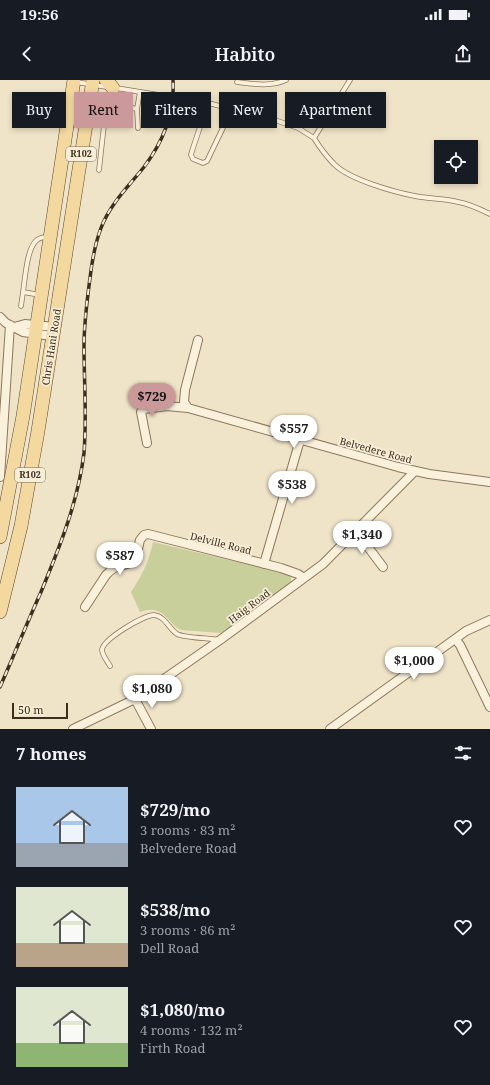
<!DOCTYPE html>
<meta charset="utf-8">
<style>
body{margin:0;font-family:"Noto Serif",serif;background:#242831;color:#f1f3f6;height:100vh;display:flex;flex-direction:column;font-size:15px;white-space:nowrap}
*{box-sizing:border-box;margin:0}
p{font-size:13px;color:#9ea1a6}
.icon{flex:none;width:22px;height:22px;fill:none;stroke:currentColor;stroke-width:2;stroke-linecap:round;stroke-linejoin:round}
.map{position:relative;height:649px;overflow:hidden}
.details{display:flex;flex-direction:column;background:#171b24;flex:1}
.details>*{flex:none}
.banner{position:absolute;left:12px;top:12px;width:466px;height:36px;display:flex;gap:8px}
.buttons{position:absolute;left:434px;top:60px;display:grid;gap:8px}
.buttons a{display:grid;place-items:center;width:44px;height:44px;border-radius:0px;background:#171b24;box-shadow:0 2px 6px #0003;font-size:20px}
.scale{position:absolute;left:12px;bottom:10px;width:56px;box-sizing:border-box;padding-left:4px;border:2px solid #3d2e20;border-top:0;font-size:11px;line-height:14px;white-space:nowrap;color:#3d2e20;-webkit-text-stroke:3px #f7eed8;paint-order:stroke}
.price{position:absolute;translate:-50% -34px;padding:0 9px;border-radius:14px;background:#fff;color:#222;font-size:13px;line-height:26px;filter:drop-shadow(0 1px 2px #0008)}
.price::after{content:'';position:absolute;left:50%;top:24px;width:12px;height:9px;margin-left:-6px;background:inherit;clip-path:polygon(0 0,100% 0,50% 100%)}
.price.current{background:#cc999b;color:#111}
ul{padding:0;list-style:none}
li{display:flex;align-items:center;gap:12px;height:100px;padding:0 16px}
li span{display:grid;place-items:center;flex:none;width:112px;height:80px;border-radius:0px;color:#555}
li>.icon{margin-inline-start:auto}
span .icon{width:48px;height:48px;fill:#fffc;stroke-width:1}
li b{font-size:17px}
h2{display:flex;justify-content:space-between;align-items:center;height:48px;padding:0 16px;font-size:17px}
.tag{padding:0 14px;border-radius:0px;background:#171b24;box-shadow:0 2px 6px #0003;font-size:14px;line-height:36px}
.tag.current{background:#cc999b;color:#111}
.status{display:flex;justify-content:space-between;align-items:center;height:28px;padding:0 20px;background:#171b24;direction:ltr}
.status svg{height:11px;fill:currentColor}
header{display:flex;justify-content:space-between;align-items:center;height:52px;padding:0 16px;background:#171b24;font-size:18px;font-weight:600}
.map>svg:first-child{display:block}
.green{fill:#c9cf9b}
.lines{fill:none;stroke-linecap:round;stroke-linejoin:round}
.service-casing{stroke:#8d765c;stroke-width:5.5}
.minor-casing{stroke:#8d765c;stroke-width:10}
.primary-casing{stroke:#5b4430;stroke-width:14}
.service{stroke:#faf1dc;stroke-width:4}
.minor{stroke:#faf1dc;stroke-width:8}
.primary{stroke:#f3d9a0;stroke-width:13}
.rail-casing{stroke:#3d2e20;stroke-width:3.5}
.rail{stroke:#f7eed8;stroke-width:2;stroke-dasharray:6;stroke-linecap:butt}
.labels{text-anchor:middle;stroke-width:3.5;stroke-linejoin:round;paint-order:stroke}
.shield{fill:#f7eed8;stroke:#756857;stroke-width:1}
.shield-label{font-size:9px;font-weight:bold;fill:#3d2e20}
.street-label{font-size:10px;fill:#3d2e20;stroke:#f7eed8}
</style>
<div class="status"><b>19:56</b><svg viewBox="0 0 49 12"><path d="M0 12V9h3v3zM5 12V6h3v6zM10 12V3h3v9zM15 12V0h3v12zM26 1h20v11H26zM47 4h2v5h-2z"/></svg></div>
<header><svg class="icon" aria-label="back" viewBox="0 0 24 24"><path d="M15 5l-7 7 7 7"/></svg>Habito<svg class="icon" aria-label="share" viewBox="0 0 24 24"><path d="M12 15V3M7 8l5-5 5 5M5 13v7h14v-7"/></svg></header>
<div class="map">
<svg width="490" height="649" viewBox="0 0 490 649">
<rect width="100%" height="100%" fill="#f0e4c8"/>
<path class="green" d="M153,462L287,494L291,497V502L289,507L221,553L181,550C171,545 165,531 153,530C149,529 144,531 140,532L131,512C142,496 149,481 153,462Z"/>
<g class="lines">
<g class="service-casing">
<path id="service" d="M76,2L107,7
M237,2C253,4 271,7 286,0
M116,8L159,15
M113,24L137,29L140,12
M137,29L138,48
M232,29L207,81L203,83L193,79L191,75L192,71L208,23L272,39L298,48L314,58L350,0
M314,58C320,68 327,77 335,85C351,100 394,112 415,116C429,119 444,118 458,122C469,124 480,129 490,134
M99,90L105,36L107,30L113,24L115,11
M40,215L23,212C25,199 27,167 37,160C40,157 45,157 49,157
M21,226L23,212
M110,586C108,582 102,575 102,570C103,559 144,535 154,535C165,536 169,549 177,554C185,558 209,558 220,560"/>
</g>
<g class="minor-casing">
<path id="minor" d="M0,237L6,243L23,252L52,256
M14,247L25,244L54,247
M198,260L185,310L184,322L188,328L398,387L429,394L490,402
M147,363L141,332L144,329L167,326L188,328
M0,397L10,245
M356,451L383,487
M264,484L300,360
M85,527L106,495C117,483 123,487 135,481L140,460L144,455L148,454L281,488L298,494L304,498
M455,559L460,565L490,627
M135,619L151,649
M73,649L135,619L220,560L323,484L415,391
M330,649L455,559L466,551L490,540"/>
</g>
<g class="primary-casing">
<path id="primary" d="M106,0L113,8
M0,457L23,336L74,0
M0,532L21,446L38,351L93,0"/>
</g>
<use href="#service" class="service"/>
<use href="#minor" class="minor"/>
<use href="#primary" class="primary"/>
<g class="rail-casing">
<path id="rail" d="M0,607C14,575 27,543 41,512C60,466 78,422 84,373C87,337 84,302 84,266C84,243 87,221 90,198C92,181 95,164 101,148C110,124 128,107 144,87C163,62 175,32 173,0"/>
</g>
<use href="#rail" class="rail"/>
</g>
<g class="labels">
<g class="shield">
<rect x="66" y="67" width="30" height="14" rx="3"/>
<rect x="15" y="388" width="30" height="14" rx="3"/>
</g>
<g class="shield-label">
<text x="81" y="77">R102</text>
<text x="30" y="398">R102</text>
</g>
<g class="street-label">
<text transform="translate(51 267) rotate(-81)" y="4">Chris Hani Road</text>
<text transform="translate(376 370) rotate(15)" y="4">Belvedere Road</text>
<text transform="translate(221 463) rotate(14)" y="4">Delville Road</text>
<text transform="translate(249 526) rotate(-37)" y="4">Haig Road</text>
</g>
</g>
</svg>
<div class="buttons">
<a><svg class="icon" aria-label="locate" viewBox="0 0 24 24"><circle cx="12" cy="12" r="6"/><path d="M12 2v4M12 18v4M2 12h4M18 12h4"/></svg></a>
</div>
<div class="scale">50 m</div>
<b class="price current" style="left:152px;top:337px">$729</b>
<b class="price" style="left:294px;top:369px">$557</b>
<b class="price" style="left:292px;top:425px">$538</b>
<b class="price" style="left:362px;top:475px">$1,340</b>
<b class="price" style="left:120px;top:496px">$587</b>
<b class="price" style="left:414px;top:601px">$1,000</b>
<b class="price" style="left:152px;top:629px">$1,080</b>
<div class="banner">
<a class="tag">Buy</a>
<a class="tag current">Rent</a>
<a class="tag">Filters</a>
<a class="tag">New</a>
<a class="tag">Apartment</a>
</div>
</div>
<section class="details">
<h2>7 homes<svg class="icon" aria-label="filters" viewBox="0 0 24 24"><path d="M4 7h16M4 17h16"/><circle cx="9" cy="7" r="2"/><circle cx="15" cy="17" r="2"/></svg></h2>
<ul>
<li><span style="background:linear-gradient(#a9c7e8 70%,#9aa5b1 0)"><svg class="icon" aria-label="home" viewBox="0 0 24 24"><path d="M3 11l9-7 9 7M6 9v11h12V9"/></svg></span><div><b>$729/mo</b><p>3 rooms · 83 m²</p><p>Belvedere Road</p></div><svg class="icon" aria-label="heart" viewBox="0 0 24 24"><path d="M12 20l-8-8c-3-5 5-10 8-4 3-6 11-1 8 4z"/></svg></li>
<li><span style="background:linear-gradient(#dfe7d0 70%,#b9a48a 0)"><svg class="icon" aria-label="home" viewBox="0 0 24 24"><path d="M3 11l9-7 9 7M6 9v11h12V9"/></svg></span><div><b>$538/mo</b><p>3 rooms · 86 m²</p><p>Dell Road</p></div><svg class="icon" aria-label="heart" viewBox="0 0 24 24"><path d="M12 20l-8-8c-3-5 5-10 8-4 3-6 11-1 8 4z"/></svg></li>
<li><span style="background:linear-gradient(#dfe7d0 70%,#8fb573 0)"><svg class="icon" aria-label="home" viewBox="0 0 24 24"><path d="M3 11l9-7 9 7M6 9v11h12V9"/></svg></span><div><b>$1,080/mo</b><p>4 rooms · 132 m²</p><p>Firth Road</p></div><svg class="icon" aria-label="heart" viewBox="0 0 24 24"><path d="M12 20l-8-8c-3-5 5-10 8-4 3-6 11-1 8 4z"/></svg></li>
</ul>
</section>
